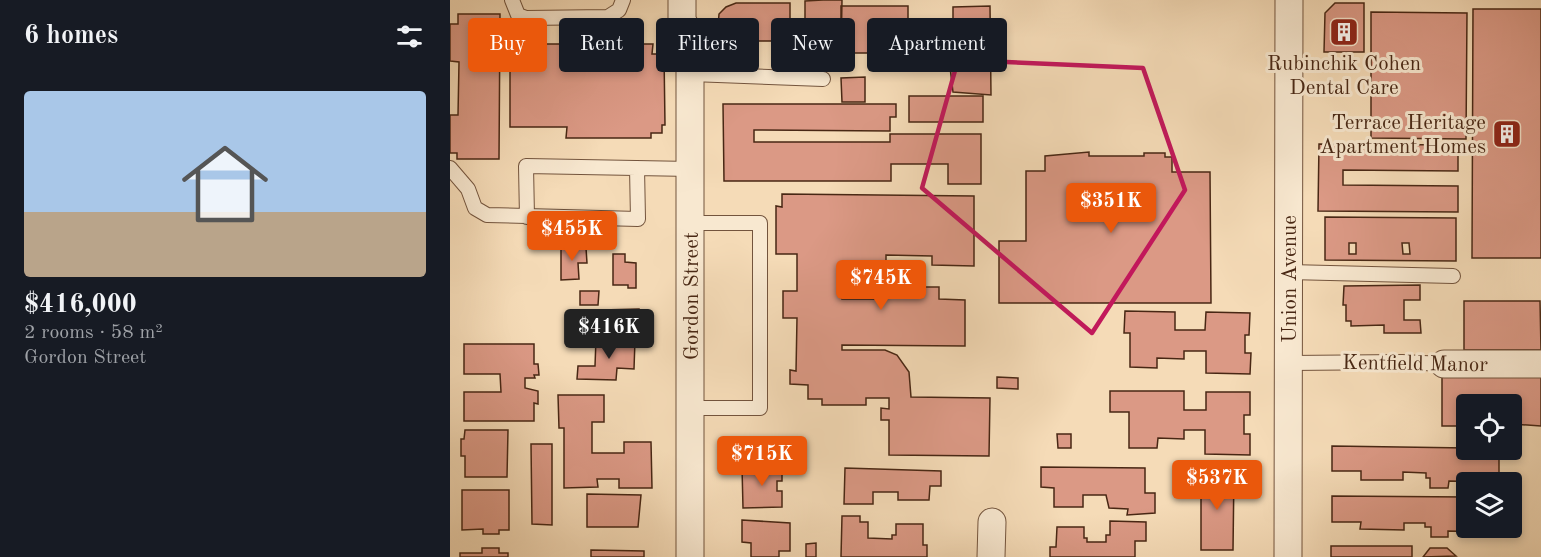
<!DOCTYPE html>
<meta charset="utf-8">
<style>
body{margin:0;font-family:"Old Standard TT",serif;background:#20242c;color:#f1f3f6;height:100vh;display:flex;flex-direction:column;font-size:22px;white-space:nowrap}
*{box-sizing:border-box;margin:0}
p{font-size:20px;color:#9ea1a6}
.icon{flex:none;width:33px;height:33px;fill:none;stroke:currentColor;stroke-width:2;stroke-linecap:round;stroke-linejoin:round}
.map{position:relative;flex:1;overflow:hidden}
.side{display:flex;flex-direction:column;background:#171b24;width:450px}
.side>*{flex:none}
.banner{position:absolute;left:18px;top:18px;width:570px;height:54px;display:flex;gap:12px}
.buttons{position:absolute;left:1006px;top:394px;display:grid;gap:12px}
.buttons a{display:grid;place-items:center;width:66px;height:66px;border-radius:6px;background:#171b24;box-shadow:0 3px 9px #0003;font-size:30px}
.price{position:absolute;translate:-50% -51px;padding:0 14px;border-radius:6px;background:#ea580c;color:#fff;font-size:20px;line-height:39px;filter:drop-shadow(0 2px 3px #0008)}
.price::after{content:'';position:absolute;left:50%;top:36px;width:18px;height:14px;margin-left:-9px;background:inherit;clip-path:polygon(0 0,100% 0,50% 100%)}
.price.current{background:#222;color:#fff}
ul{padding:0;list-style:none}
li{display:grid;align-content:center;gap:12px;height:318px;padding:0 24px}
li+li{border-top:2px solid #363941}
li span{display:grid;place-items:center;height:186px;border-radius:6px;color:#555}
li>.icon{margin-inline-start:auto}
span .icon{width:108px;height:108px;fill:#fffc;stroke-width:1}
li b{font-size:26px}
h2{display:flex;justify-content:space-between;align-items:center;height:72px;padding:0 24px;font-size:26px}
.chip{padding:0 21px;border-radius:6px;background:#171b24;box-shadow:0 3px 9px #0003;font-size:21px;line-height:54px}
.chip.current{background:#ea580c;color:#fff}
main{display:flex;flex:1;min-height:0}
.map>svg:first-child{display:block}
.building{fill:#db9985;stroke:#482714;stroke-width:1.5;fill-rule:evenodd}
.lines{fill:none;stroke-linecap:round;stroke-linejoin:round}
.lane-casing{stroke:#73543d;stroke-width:16}
.street-casing{stroke:#73543d;stroke-width:29}
.lane{stroke:#f8e8d0;stroke-width:14}
.street{stroke:#f8e8d0;stroke-width:27}
.marked{fill:none;stroke:#c2185b;stroke-width:4.5;stroke-linejoin:round}
.labels{text-anchor:middle;stroke-width:6;stroke-linejoin:round;paint-order:stroke}
.poi-label{font-size:21px;fill:#482714;stroke:#f8e8d0}
.street-label{font-size:21px;fill:#482714;stroke:#f8e8d0}
</style>
<main>
<section class="side">
<h2>6 homes<svg class="icon" aria-label="filters" viewBox="0 0 24 24"><path d="M4 7h16M4 17h16"/><circle cx="9" cy="7" r="2"/><circle cx="15" cy="17" r="2"/></svg></h2>
<ul>
<li><span style="background:linear-gradient(#a9c7e8 65%,#b9a48a 0)"><svg class="icon" aria-label="home" viewBox="0 0 24 24"><path d="M3 11l9-7 9 7M6 9v11h12V9"/></svg></span><div><b>$416,000</b><p>2 rooms · 58 m²</p><p>Gordon Street</p></div></li>
</ul>
</section>
<div class="map">
<svg width="1091" height="557" viewBox="0 0 1091 557">
<rect width="100%" height="100%" fill="#f5dbb7"/>
<filter id="stains"><feTurbulence type="fractalNoise" baseFrequency=".00333" numOctaves="4"/><feColorMatrix values="0 0 0 0 .2 0 0 0 0 .09 0 0 0 0 .02 0 0 0 .5 -.17"/></filter>
<radialGradient id="worn" r=".72"><stop offset=".6" stop-color="#630" stop-opacity="0"/><stop offset="1" stop-color="#630" stop-opacity=".3"/></radialGradient>
<path class="building" d="M373,0H392L391,53H377V38H359L355,27V1Z
M286,3H340V38H324V41H274V38H267L269,14L276,7Z
M885,3H914V52H874L875,13Z
M391,6H458V53H391Z
M540,6L541,95L503,92L499,59L517,53V37L503,31V7Z
M1023,9H1091V258H1022Z
M921,12L1017,13L1016,139L921,138Z
M8,14H50L49,159H7V153H0V115H8L9,62L0,61V24H8Z
M69,44H203L202,54H214L215,125H212V133H201V138H116L117,127H60V46H69Z
M415,77V102H392L391,78Z
M459,96H533V122H459Z
M273,104H446V117H440V131L304,130V142H440V134H531V184H498V164H441V181H274Z
M869,144L1008,145V171L893,170V185L1008,186V212L868,211Z
M639,152V156H694V153H715V157H722V172H760L761,303H549V241H576V171H595V156Z
M332,194L524,196V266L482,265V256L436,255V266H392V299H429V287H489V299L515,300V346L392,345V350H435L447,355L459,372L461,397L540,398L539,456L439,455V420H431V408L439,409V398H416V405H372V399H358V385L340,384V370L346,371L347,318H333V291H347V254H326V206L332,207Z
M875,217L1006,218V261L875,260ZM899,243H906V254H899ZM952,243H959L960,254H953Z
M111,248H136L137,263H128L129,279L111,280Z
M163,254H175V262L186,263V288H178V285H163Z
M970,285V300H954V320H970L971,333H934V325L901,326V321H896V305H893L894,286Z
M130,291H149L148,305H130Z
M1014,301H1090L1091,350H1014Z
M189,309V333L151,334V330H142V313L152,312V310Z
M675,311L725,312V330H755L756,312L800,313L799,335H795V353H801L800,374L756,373V351H734V359L707,358V368L680,367V333H674Z
M146,339L185,340L184,369L167,368L166,380L127,379L128,366H145Z
M14,344H84V364H88L89,375H84L85,378H75V388L88,391V404L84,403V421H14V392H51L50,374H14Z
M547,377L568,378V389L547,388Z
M992,377H1091V426L1062,424V405H1017V426H992Z
M660,391H734V410H756V392H800V415H794V434H800V455L755,454V430H734V439L708,438L707,448H679V412H660Z
M108,395H154V422H142V453H174V442H201L202,488H169V479H147L148,487L114,488V428H109Z
M15,430H58L57,477H15V456H11V439H14Z
M607,434H621V448H608Z
M81,444H102V525L82,524Z
M882,446L1017,448V450L1049,453V482L999,481L998,488H980V478H976V473L953,472V480H911V471H882Z
M332,466V481H327V491H332V507L293,508L292,467Z
M591,467L695,468V493H705V513L677,515L678,509L659,508L656,495H633V507H604V488L591,487Z
M395,468L491,471V486H480L479,500H448V492H423V504H394Z
M751,472H784L783,550H751Z
M12,490H59V530H49V534H33V529L12,530Z
M137,494L191,495L188,527H137Z
M882,496L1017,497V528H1045V532L998,531V537H981V527H975V523H954V530L910,529L911,522H882Z
M392,516H410V522H418V538L442,539V535H446V524H473V545H477V557H391Z
M292,520L340,523V551H329V557H301V543L292,542Z
M660,521L696,522V541H685V557H600V547H606L607,527H634V538H637V542H656V535H660Z
M366,543V557H356V544Z
M881,546H962V557H881Z
M32,548H49V553H58V557H10V553H32Z
M980,548H997L1006,556L973,557Z
M141,550L194,551V557H141Z"/>
<g class="lines">
<g class="lane-casing">
<path id="lane" d="M62,0L68,15L76,18L158,17L169,10L173,0
M241,74L373,79
M0,168L18,189L25,208L37,215L188,219L187,168
M77,217L76,166L241,169
M839,272L1003,276
M839,363L952,362L994,364
M241,408H310V223H241"/>
</g>
<g class="street-casing">
<path id="street" d="M232,0V20L240,35V557
M994,364H1091
M541,557L542,522
M838,557L839,0"/>
</g>
<use href="#lane" class="lane"/>
<use href="#street" class="street"/>
</g>
<path class="marked" d="M508,60L693,68L735,190L642,333L472,188Z"/>
<defs>
<g id="building-square" transform="scale(1.5)"><rect x="-9" y="-9" width="18" height="18" rx="4" fill="#8f2418" stroke="#f8e8d0"/><path d="M-4-6H4V6H1V3H-1V6H-4ZM-2.5-4.3h1.7v1.8h-1.7ZM.8-4.3h1.7v1.8H.8ZM-2.5-1h1.7V.8h-1.7ZM.8-1h1.7V.8H.8Z" fill="#fff"/></g>
</defs>
<g fill-rule="evenodd">
<use href="#building-square" x="894" y="32"/>
<use href="#building-square" x="1057" y="134"/>
</g>
<g class="labels">
<g class="poi-label">
<text x="894" y="70">Rubinchik Cohen<tspan x="894" dy="24">Dental Care</tspan></text>
<text x="1036" y="129" text-anchor="end">Terrace Heritage<tspan x="1036" dy="24">Apartment Homes</tspan></text>
</g>
<g class="street-label">
<text transform="translate(839 279) rotate(-90)" y="7">Union Avenue</text>
<text transform="translate(241 296) rotate(-90)" y="7">Gordon Street</text>
<text transform="translate(965 363) rotate(1)" y="7">Kentfield Manor</text>
</g>
</g>
<rect width="100%" height="100%" filter="url(#stains)"/>
<rect width="100%" height="100%" fill="url(#worn)"/>
</svg>
<div class="buttons">
<a><svg class="icon" aria-label="locate" viewBox="0 0 24 24"><circle cx="12" cy="12" r="6"/><path d="M12 2v4M12 18v4M2 12h4M18 12h4"/></svg></a>
<a><svg class="icon" aria-label="layers" viewBox="0 0 24 24"><path d="M12 4l9 5-9 5-9-5zM3 14l9 5 9-5"/></svg></a>
</div>
<b class="price" style="left:661px;top:234px">$351K</b>
<b class="price" style="left:122px;top:262px">$455K</b>
<b class="price" style="left:431px;top:311px">$745K</b>
<b class="price current" style="left:159px;top:360px">$416K</b>
<b class="price" style="left:312px;top:487px">$715K</b>
<b class="price" style="left:767px;top:511px">$537K</b>
<div class="banner">
<a class="chip current">Buy</a>
<a class="chip">Rent</a>
<a class="chip">Filters</a>
<a class="chip">New</a>
<a class="chip">Apartment</a>
</div>
</div>
</main>
